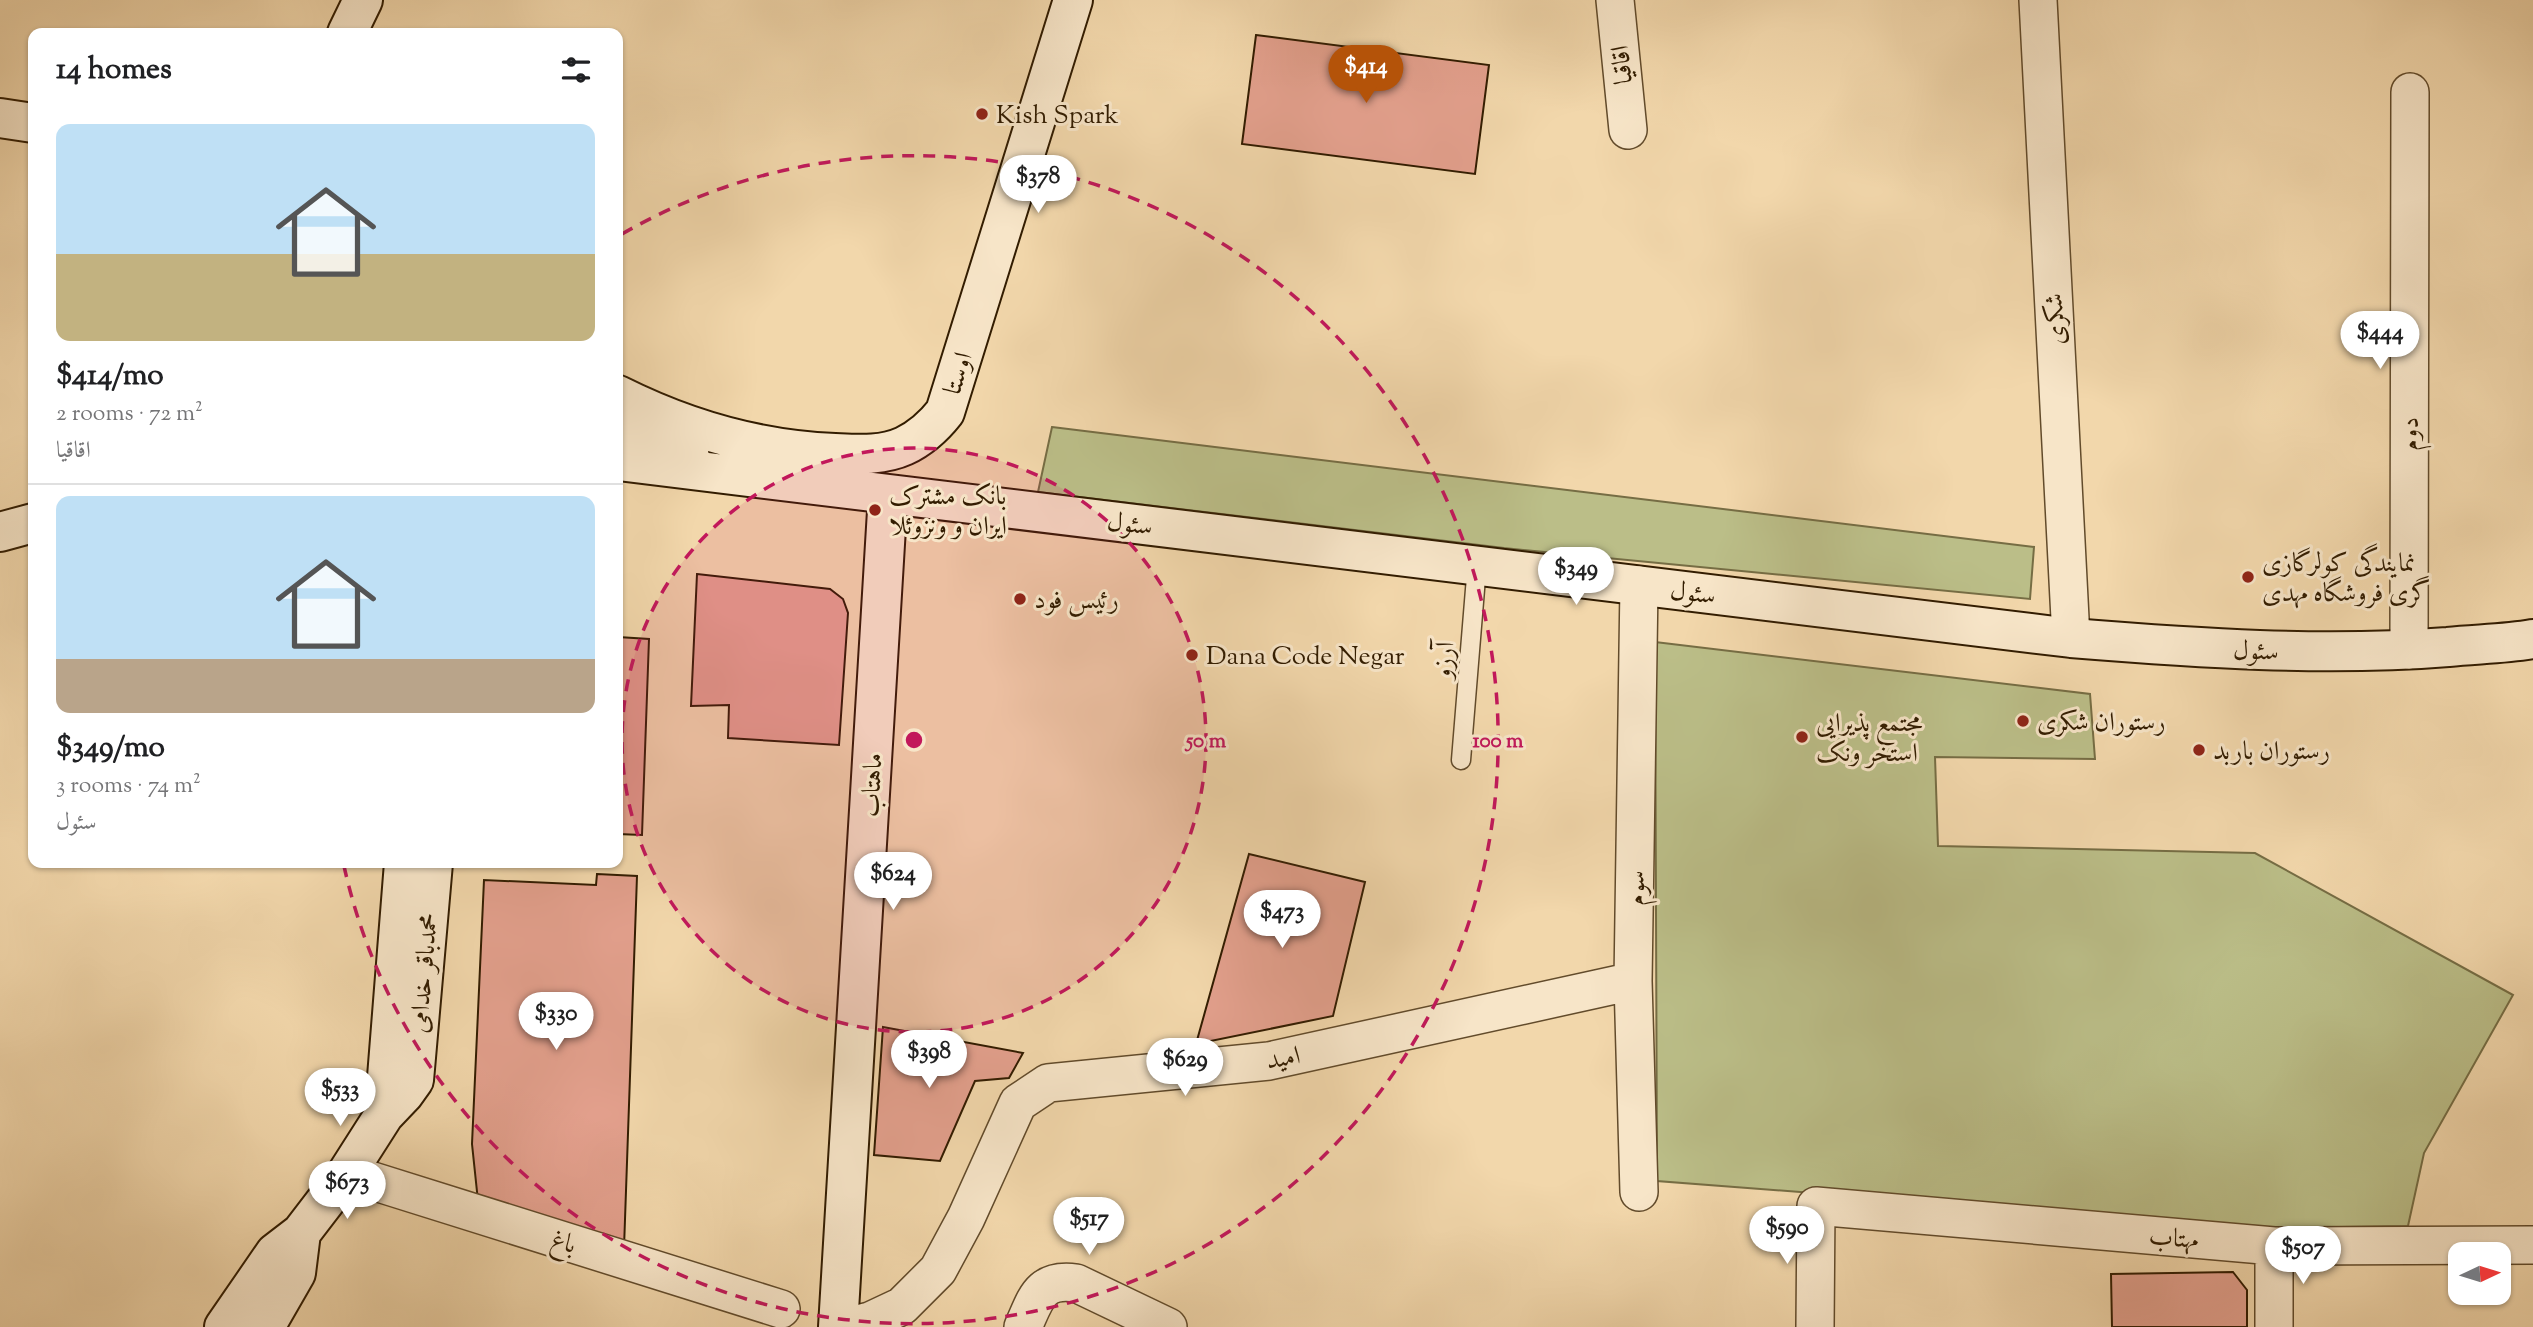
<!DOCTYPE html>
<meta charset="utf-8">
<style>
body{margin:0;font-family:"Sorts Mill Goudy",Amiri,serif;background:#f2f2f2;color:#202124;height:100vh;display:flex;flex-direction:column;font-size:26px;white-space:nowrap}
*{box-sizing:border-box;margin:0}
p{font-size:23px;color:#757577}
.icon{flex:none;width:38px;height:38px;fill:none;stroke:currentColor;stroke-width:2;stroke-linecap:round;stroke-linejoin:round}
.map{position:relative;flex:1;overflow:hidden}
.drawer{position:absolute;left:28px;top:28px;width:595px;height:840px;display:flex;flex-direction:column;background:#fff;border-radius:14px;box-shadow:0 2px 5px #0004}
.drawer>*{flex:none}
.needle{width:46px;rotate:86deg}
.controls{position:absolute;left:2448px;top:1242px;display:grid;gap:14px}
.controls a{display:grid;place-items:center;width:63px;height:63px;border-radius:14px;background:#fff;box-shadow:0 2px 5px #0004;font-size:35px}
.price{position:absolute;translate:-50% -60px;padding:0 16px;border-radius:24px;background:#fff;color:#222;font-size:23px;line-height:46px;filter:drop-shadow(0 2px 4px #0008)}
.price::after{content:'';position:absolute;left:50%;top:42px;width:21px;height:16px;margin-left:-10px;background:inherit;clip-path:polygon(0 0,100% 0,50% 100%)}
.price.selected{background:#b45309;color:#fff}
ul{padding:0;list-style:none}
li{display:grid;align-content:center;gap:14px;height:371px;padding:0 28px}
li+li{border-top:2px solid #e0e0e0}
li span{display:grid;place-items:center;height:217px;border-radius:14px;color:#555}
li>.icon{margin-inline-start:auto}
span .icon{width:126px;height:126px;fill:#fffc;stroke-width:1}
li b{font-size:30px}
h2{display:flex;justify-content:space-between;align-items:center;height:84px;padding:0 28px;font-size:30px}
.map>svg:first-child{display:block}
.green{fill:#bbbe88;stroke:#766d44;stroke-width:2}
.building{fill:#e3a08d;stroke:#321c00;stroke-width:2}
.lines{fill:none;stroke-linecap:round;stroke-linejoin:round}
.lane-casing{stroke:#624b2b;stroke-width:21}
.street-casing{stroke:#624b2b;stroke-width:40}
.secondary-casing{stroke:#321c00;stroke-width:42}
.lane{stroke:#f7e5c8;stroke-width:18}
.street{stroke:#f7e5c8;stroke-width:37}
.secondary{stroke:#f7e5c8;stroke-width:38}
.ring{fill:none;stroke:#c2185b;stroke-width:3.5;stroke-dasharray:12 9}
.poi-dot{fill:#8f2418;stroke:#f7e5c8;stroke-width:2.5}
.labels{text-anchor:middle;stroke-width:6;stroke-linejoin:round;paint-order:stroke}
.street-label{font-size:26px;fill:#321c00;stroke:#f7e5c8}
.poi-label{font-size:26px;fill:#321c00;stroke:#f7e5c8;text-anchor:start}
.centre{fill:#c2185b;stroke:#f7e5c8;stroke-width:3.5}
.ring-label{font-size:21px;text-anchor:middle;font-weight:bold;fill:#c2185b;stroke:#f7e5c8;stroke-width:6;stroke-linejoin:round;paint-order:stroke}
</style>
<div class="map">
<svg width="2533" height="1327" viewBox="0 0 2533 1327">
<rect width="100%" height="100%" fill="#f2d7ab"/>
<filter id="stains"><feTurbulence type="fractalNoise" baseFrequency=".00286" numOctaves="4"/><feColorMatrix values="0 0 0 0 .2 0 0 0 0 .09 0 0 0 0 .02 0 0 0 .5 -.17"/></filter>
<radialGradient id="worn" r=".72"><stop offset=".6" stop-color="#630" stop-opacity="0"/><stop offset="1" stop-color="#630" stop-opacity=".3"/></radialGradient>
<path class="green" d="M1052,427L2034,547L2030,599L1504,548L1038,492Z
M1655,642L2090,694L2095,759L1935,757L1938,846L2255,853L2513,995L2424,1153L2408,1226L2265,1228L1657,1181Z"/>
<path class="building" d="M1256,35L1489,65L1475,174L1242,144Z
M697,574L830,589L843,599L848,613L839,745L728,738L729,705L691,706Z
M618,637L649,639L642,835L618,834Z
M1249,854L1365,882L1333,1016L1196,1044Z
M597,874L637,876L624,1248L478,1201L472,1144L484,880L596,885Z
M883,1027L1023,1053L1009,1078L975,1081L940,1161L874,1155Z
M2233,1272L2247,1290V1327H2112L2111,1274Z"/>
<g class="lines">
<g class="lane-casing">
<path id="lane" d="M1461,760L1477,565"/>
</g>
<g class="street-casing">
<path id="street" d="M1615,0L1628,130
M2038,0L2071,638
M2409,650L2410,92
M347,1173L781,1309
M1639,1192L1633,981L1639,585
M2274,1246V1327
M846,1327L870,1321L902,1306L938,1270L966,1218L1018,1103L1048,1083L1269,1061L1633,981
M1023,1327C1036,1299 1039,1278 1076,1283L1168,1327
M1815,1327L1816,1206L2274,1246L2533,1245"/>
</g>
<g class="secondary-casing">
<path id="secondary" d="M347,33L363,0
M0,118L33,123
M618,395C686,429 759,450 835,453C858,454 882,456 904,446C921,438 934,426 945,412L1073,0
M618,426L690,457
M618,461L2071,638C2196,648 2322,657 2448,647C2476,644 2506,644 2533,639
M0,532L33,523
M384,1115L404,863
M224,1327L275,1253L301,1233L347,1173L384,1115L404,1094L414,1080L433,863
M265,1327L296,1273L301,1233
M838,1327L888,494"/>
</g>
<use href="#lane" class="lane"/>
<use href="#street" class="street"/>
<use href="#secondary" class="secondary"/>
</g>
<circle cx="914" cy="740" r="292" fill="#c2185b" fill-opacity=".12"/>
<g class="ring">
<circle cx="914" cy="740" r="292"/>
<path d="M622 234A584 584 0 1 1 344 866"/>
</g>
<g class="poi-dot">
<circle cx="982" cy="114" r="7"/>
<circle cx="875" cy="510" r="7"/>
<circle cx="2248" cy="577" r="7"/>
<circle cx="1020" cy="599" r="7"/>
<circle cx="1192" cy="655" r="7"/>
<circle cx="2023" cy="721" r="7"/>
<circle cx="1802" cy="737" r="7"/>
<circle cx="2199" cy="750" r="7"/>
</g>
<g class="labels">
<g class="street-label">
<text transform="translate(1621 65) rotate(-96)" y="9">اقاقیا</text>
<text transform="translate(2054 319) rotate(-93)" y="9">شکری</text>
<text transform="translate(957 373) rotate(-72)" y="9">اوستا</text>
<text transform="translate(2409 434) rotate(-90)" y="9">دوم</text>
<text transform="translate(1130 523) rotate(7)" y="9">سئول</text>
<text transform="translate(1693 592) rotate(7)" y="9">سئول</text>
<text transform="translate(2256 650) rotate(2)" y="9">سئول</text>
<text transform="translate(1443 660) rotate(-85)" y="9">آرزو</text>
<text transform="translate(871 785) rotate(-87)" y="9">ماهتاب</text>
<text transform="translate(1635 888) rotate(-89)" y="9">سوم</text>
<text transform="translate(423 973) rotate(-85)" y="9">محمدباقر خدامی</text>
<text transform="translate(1283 1057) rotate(-11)" y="9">امید</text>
<text transform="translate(2174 1237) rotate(5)" y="9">مهتاب</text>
<text transform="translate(564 1241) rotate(17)" y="9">باغ</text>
</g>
<g class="poi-label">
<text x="996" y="123">Kish Spark</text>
<text x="889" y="504">بانک مشترک<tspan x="889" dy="30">ایران و ونزوئلا</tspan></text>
<text x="2262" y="571">نمایندگی کولرگازی<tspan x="2262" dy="30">گری فروشگاه مهدی</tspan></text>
<text x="1034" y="608">رئیس فود</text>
<text x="1206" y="664">Dana Code Negar</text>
<text x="2037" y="730">رستوران شکری</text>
<text x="1816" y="731">مجتمع پذیرایی<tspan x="1816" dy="30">استخر ونک</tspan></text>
<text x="2213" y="759">رستوران باربد</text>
</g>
</g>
<circle cx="914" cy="740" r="10" class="centre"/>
<g class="ring-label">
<text x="1206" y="747">50 m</text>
<text x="1498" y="747">100 m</text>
</g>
<rect width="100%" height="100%" filter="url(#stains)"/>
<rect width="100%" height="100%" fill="url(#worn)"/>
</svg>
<div class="controls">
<a><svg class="needle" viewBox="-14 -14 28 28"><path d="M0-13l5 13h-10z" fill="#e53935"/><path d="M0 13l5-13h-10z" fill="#757577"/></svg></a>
</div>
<b class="price selected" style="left:1366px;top:105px">$414</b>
<b class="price" style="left:1038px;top:215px">$378</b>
<b class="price" style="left:2380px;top:371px">$444</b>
<b class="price" style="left:1576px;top:607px">$349</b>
<b class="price" style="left:893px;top:912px">$624</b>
<b class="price" style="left:1282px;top:950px">$473</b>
<b class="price" style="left:556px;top:1052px">$330</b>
<b class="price" style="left:929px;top:1090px">$398</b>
<b class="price" style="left:1185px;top:1098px">$629</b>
<b class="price" style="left:340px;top:1128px">$533</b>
<b class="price" style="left:347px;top:1221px">$673</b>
<b class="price" style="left:1089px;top:1257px">$517</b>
<b class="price" style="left:1787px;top:1266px">$590</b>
<b class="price" style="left:2303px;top:1286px">$507</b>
<section class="drawer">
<h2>14 homes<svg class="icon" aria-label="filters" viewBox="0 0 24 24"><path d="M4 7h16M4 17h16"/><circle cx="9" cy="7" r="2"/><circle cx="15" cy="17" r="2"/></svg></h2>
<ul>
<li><span style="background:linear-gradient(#bfe0f5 60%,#c2b280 0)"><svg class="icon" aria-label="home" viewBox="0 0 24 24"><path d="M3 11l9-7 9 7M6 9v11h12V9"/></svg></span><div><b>$414/mo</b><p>2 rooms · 72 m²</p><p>اقاقیا</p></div></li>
<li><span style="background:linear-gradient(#bfe0f5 75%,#b9a48a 0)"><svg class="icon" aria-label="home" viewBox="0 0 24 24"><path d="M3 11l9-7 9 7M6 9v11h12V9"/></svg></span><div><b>$349/mo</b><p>3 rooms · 74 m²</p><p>سئول</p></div></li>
</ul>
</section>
</div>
